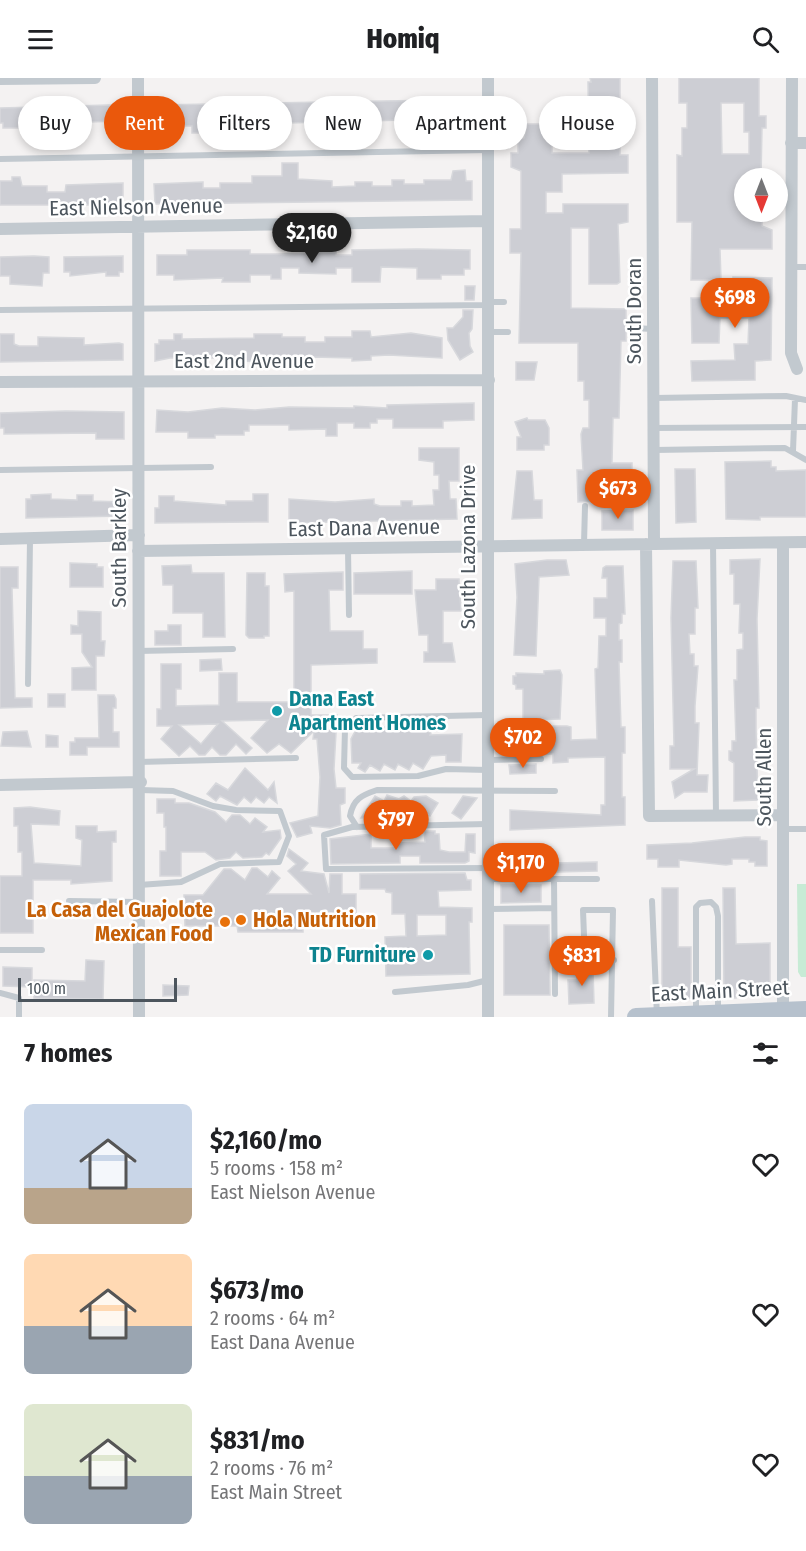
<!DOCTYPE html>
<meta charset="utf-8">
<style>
body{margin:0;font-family:"Fira Sans Condensed",sans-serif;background:#f6f6f6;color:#202124;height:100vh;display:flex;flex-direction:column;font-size:22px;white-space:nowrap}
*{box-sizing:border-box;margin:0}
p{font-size:20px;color:#757577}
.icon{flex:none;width:33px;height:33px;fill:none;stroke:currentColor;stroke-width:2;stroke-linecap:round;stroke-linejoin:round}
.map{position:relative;height:939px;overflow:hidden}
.drawer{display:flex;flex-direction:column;background:#fff;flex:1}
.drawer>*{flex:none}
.guide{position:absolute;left:18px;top:18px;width:771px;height:54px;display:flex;gap:12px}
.needle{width:39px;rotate:180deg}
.buttons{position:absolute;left:734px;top:90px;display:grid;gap:12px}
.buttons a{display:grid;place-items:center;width:54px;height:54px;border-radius:50%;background:#fff;box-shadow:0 3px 9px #0003;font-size:30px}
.scale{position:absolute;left:18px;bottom:15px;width:159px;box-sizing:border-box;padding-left:6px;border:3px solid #4c555d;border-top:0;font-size:16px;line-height:21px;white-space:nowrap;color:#4c555d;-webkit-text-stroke:4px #fff;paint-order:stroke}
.price{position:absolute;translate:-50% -51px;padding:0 14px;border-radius:21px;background:#ea580c;color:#fff;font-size:20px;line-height:39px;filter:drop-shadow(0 2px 3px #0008)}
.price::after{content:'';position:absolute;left:50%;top:36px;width:18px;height:14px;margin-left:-9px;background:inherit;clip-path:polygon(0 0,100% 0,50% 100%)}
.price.active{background:#222;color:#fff}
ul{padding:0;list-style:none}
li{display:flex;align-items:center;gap:18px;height:150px;padding:0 24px}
li span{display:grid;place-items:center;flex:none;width:168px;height:120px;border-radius:9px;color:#555}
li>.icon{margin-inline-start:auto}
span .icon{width:72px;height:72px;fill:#fffc;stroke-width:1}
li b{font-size:26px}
h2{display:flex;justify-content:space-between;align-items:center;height:72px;padding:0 24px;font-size:26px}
.tag{padding:0 21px;border-radius:27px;background:#fff;box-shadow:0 3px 9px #0003;font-size:21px;line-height:54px}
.tag.active{background:#ea580c;color:#fff}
header{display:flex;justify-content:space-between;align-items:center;height:78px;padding:0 24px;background:#fff;font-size:27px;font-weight:800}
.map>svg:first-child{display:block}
.green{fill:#c7ebd5}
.building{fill:#cdced4;stroke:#d7d8dc;stroke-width:1.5;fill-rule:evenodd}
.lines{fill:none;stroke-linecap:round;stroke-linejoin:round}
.lane{stroke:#c2c9cf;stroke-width:6}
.street{stroke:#c2c9cf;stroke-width:12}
.primary{stroke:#b6c1cd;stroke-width:18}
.culture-dot{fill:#0f9aa8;stroke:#fff;stroke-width:2}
.food-dot{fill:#e8710a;stroke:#fff;stroke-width:2}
.labels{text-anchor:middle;stroke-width:5;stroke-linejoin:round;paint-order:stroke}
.street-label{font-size:21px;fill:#4c555d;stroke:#fff}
.culture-label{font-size:21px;font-weight:bold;fill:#0d838f;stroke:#fff;text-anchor:start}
.food-label{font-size:21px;font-weight:bold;fill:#c56008;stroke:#fff;text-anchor:end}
</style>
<header><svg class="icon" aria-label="menu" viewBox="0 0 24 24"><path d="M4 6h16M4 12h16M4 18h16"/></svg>Homiq<svg class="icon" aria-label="search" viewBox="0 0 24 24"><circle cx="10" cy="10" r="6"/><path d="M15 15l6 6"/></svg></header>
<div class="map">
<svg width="806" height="939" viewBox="0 0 806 939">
<rect width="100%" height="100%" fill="#f4f2f2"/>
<path class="green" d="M797,806H806V899H801L798,894Z"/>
<path class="building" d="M590,0H620V77H628V95L562,96V114H546V135H563V126H628V144L618,146L620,204L617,206H589V150H571V230L626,231V263H621L619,340H613L612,385H632V405L598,406V423L578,424L577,392H583L581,356L583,350H589V322H584V303H578V265H519L521,175H510V151H521V93L511,89V75H518V60H524L527,46H552V75H589L588,4H591Z
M679,0H759V38H766V50H762L761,100H744V134H762V148L772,152V171H720L721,202H691L692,144H677V77L682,78V50H687V25H679ZM721,25H744V54H749V76H722Z
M441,22H473V39H405V42L287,45V40L246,41H241V49L207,46V55H192V48H173V43L156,42V27Z
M109,27L123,28V43L86,44V48L56,50H3V45H0V30Z
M282,85H298V101L332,103V109L355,108V104H372V108H392V102H404V106H424V102H451L453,93L465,92L466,103H472V122L155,126L154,106L203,104V110H220V105H252V98H282Z
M12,99H20L22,108H47V114H65L66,107L123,105V127H0V103H12Z
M417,171L470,172V191H464V197H441V201H417V190L381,189L380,204H352V190H336V196L299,195V190H281V201H271V197H250V204H222L223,200L174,202V197H157V177H187V172H250V176H281L336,174V177H352V172Z
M34,178L49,179V195H43L42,208L10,206V198H0V179Z
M123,178V194H119V198H106V194L70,198V194H64V179Z
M733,199L772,200L771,282L755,283V302L692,303L691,283L735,282L734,266H748L749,240H720L719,265H692L691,220H733Z
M465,208H475L474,222H465Z
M463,232H473L472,251L469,255L470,268L473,274L460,282L448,262L447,250H453L463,239Z
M352,253H370L371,259L411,255L442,260V280L389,277L371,278V282L352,283V280L312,279V282H282V284L229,283L222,280H170L155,283V266H159V262H174V256H182V261L254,260V256H282V259H305V264H325V259H352Z
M0,256H14V266L19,268H38V259L84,260V267L119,265L123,266V282L0,284Z
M516,284H537L534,302H516Z
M474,325V342L443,343V350H393V341H377V345H370V350H354V345H337V358H326V351L289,352V347H249V353H244V357H215V360H188V354H156L157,332L188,334L222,330L255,332L289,329L354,330V328L387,330V327Z
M66,333L124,334V361H96V355L4,356V350H0V335Z
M527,340L528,342H545L549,350V367H544V372H517V359H521L515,344Z
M419,370H459V403H449L450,421H456L457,441L289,445V421L335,424L374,421V426L380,428H401V423H412V428L434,427L433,412H439V397H434V384L419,382Z
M771,383V389H776V393L806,392V439H760V442L726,441L725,384Z
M675,391H695L696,444L676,445Z
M517,393H532L534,422H542V440L512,441Z
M51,416V421L77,422V417H93V423L122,424V438L26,440V421H31V417Z
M253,416H268V444L155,445V430H159V418H174V423L226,427V423H253Z
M633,432V452H602V433Z
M760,481L757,541L759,630H756V652L758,722L734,723V685L729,682V673H732V663H736L734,602H737V572L743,571V555H739L740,526H734V496H730V482Z
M547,482H566L569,497L539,499L536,578L514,577L517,519L515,486Z
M673,483H696L698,530H695V556H689L690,576H694V588H698L695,628V645H699L697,697H708L707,714H684L675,720L672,704L694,691H670V668H674L671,540Z
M70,485L97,486V489H103V509H70Z
M191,487L192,495H224L225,559H203V535H173V507H163L162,488Z
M606,488H623L625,536H622V545L619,546V562H622V584H619L621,649H625V675H622V719H625V747L510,752V732L601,737V727H605V679L568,680V684L553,685V676H528V669H515L516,666H512V656H515L516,652H523V611H516V607L513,606V598H516V595L544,596V593L560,592L562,597L560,641L535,642L534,660H553V648H567L571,649V662L597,661L595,591L598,590L599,558H606V540H594V520H607V500H602L603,490Z
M0,489H18V510H12L15,620H32V629L0,630Z
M412,493V516H354V495Z
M343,494V512H329L330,553H363V571H377V585L311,587V637H337L334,691L336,710H345V725L340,727L341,747L330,750L310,748L312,755L297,759L290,745L318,738L320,699L317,661H313L314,653L291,675L279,666L267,675L251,660L268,642L222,643L252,670L246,676L236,666L226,677H220L212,669L205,677H199L190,668L179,678L161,661L172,648H157V631H161V586H181V611H176V628L219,627V595H237V624H294V513L285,514L284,496ZM218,646L201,666L179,647Z
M247,495H265V508H269V558H264V560H249L246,557Z
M436,501H459L461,533H443V565H452L455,584H424V574H428V557H419L415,512H436Z
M78,533L101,534V563H105L104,578H96V612H72V590L92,589L82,574V556H71V547L78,548Z
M168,547H181V567H155V553H168Z
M221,581L222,592L200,593V582Z
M48,616H65V629H48Z
M98,617H114L116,621V630H113V654H119V669H87V677H70V664H75V660H99Z
M372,645L384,651L387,646L398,652L401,647L411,653L415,646L431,655L430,657L462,656L461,684H446V677L431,678L423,691L413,685L409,692L398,686L395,692L384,686L380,693L370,687L365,694L358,690L361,685H352L351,661L359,646L368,651Z
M27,653L31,669L1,668L3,654Z
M46,657L58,658V669H46Z
M536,686V695L510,696L509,687Z
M245,690L268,712L274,704L277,725L269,719L264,725L256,719L251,725L244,719L237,727L220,718L216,723L207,716L216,705L228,712Z
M387,717L399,721L404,718L411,723L414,719L426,718L438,725L430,738L419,731L411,738L387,729L383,736L378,733L374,739L361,740L375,718L384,723Z
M463,718L477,720L461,741L452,735Z
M157,721H175V725H189L215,734L226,744L232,737H240L250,746L255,740L267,749L263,754L280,752L281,760L269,777L266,775L262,779L243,780L236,774L230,780L216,782L205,774H181V798H160V773H166V749H164V735H157Z
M30,729L60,733L59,747L31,746L34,785L81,788L82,762L76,760V748H97V754L116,753V764H112V803L71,806V802H33V855H0V798H22V774H18V748H14V730Z
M424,753H435V756H439L440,772L449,774H465L466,756H475V775L469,774V783L465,785H420V778H400V785L331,786L330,761L371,756V770H395L394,765L425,764Z
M745,759H760V762L767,763V788H755V784H749V781H732V786L726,787L679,782V789H658V781H647V767L692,765Z
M289,771L308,785L301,793L324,796L329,815L330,796H342V816H356V847H303V854H238L237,848H185L184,817H203L224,791H231L245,802L252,790H257L268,799L272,793L280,800L267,816H311L288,793L296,786L287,778Z
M597,784V793L557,794V785Z
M465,795L467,802H471V812L438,813L439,829L472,830V844H469L470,896L386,898L385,859L406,858L405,836H392V815L386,814L385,811H360V796ZM417,837H446V857L417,858Z
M501,807H541V824L501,825Z
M662,810H678V869H691V920L662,918Z
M723,810H735L736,866L770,865V911L736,912V920H724Z
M504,847H549L550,917H504Z
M86,882L104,883L103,921L34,920V902L85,903Z
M3,889L32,890V909L3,908Z
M583,890H593L594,925L569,926L568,902H577L576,892Z
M163,907L189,908L188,917L163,918Z"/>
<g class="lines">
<path class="lane" d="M0,81L488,72
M792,189H806
M488,224H504
M0,232L488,227
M633,250L653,251
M488,254H508
M654,320L786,318L806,322
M654,350L806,349
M654,372L785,370L806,382
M793,373L795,321
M0,392L211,389
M607,420L653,419
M713,465L716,737
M584,466L585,428
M348,471L349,537
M138,573L233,571
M28,606L30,461
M488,682L541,681
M138,684L296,680
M488,692L446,691L418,698L352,699L344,690L345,651L356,640L488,637
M487,746L352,749L324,757L326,791L488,790
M357,749L350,738C353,721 362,717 377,712L555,713
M783,751H806
M488,801H597
M554,801L555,916
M139,807L181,804L220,786L279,784L289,758L280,733L236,732L213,728L173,713L140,712
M69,823L138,824
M652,823L657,938
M489,831L554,830
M0,872H42
M395,914L468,907L488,902
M0,915L19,920V939
M696,935V829L700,825L711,824L716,829L718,838V935
M611,939L613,832H583L585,883L614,882"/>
<path class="street" d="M138,0L139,939
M652,0L654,466
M792,0L791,275L797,291
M0,1L95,0
M791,65H806
M0,151L488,143
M0,304L489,302
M0,461L139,457
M646,466L649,738L783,737
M138,473L806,464
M0,707L141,704
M783,933V465
M488,939V0"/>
<path class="primary" d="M636,939L806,932"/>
</g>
<g class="culture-dot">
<circle cx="277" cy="633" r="6"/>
<circle cx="428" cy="877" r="6"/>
</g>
<g class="food-dot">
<circle cx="241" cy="842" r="6"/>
<circle cx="225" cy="844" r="6"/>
</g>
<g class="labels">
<g class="street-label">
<text transform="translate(136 129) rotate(-1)" y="7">East Nielson Avenue</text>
<text transform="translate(634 233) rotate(-90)" y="7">South Doran</text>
<text x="244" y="290">East 2nd Avenue</text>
<text transform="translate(364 450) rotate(-1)" y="7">East Dana Avenue</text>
<text transform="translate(468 469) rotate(-90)" y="7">South Lazona Drive</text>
<text transform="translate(119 470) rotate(-90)" y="7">South Barkley</text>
<text transform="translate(764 699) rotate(-90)" y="7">South Allen</text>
<text transform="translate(720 913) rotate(-3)" y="7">East Main Street</text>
</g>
<g class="culture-label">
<text x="289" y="628">Dana East<tspan x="289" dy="24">Apartment Homes</tspan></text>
<text x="416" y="884" text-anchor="end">TD Furniture</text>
</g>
<g class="food-label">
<text x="213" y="839">La Casa del Guajolote<tspan x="213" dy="24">Mexican Food</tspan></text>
<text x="253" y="849" text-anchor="start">Hola Nutrition</text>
</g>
</g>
</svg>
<div class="buttons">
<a><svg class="needle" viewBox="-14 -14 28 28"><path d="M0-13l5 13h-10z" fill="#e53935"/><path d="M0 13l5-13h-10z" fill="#757577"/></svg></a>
</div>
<div class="scale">100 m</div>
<b class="price active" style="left:312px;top:186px">$2,160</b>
<b class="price" style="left:735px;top:251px">$698</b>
<b class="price" style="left:618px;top:442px">$673</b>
<b class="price" style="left:523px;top:691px">$702</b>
<b class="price" style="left:396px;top:773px">$797</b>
<b class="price" style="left:521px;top:816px">$1,170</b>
<b class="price" style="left:582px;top:909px">$831</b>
<div class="guide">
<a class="tag">Buy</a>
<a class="tag active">Rent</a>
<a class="tag">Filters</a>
<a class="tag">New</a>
<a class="tag">Apartment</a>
<a class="tag">House</a>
</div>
</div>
<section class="drawer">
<h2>7 homes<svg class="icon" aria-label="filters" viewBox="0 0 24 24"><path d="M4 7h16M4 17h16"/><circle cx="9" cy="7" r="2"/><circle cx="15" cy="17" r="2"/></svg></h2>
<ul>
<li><span style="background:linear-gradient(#c9d6e8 70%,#b9a48a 0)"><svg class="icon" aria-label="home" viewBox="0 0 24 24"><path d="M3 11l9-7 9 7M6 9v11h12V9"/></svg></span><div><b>$2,160/mo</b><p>5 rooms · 158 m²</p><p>East Nielson Avenue</p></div><svg class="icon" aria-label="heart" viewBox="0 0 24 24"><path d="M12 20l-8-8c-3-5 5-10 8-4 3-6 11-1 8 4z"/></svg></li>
<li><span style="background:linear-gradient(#ffd9b3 60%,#9aa5b1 0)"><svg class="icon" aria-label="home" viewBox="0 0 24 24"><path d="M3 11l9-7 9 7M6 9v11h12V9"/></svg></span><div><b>$673/mo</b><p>2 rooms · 64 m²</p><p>East Dana Avenue</p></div><svg class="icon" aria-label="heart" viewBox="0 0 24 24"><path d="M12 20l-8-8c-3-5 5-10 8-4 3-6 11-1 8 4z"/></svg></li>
<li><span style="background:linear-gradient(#dfe7d0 60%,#9aa5b1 0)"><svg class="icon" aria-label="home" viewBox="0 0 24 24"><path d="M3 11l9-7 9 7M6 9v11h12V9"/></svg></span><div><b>$831/mo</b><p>2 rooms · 76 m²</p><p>East Main Street</p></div><svg class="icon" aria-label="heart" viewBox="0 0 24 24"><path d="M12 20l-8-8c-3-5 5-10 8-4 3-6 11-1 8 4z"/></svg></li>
</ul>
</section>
